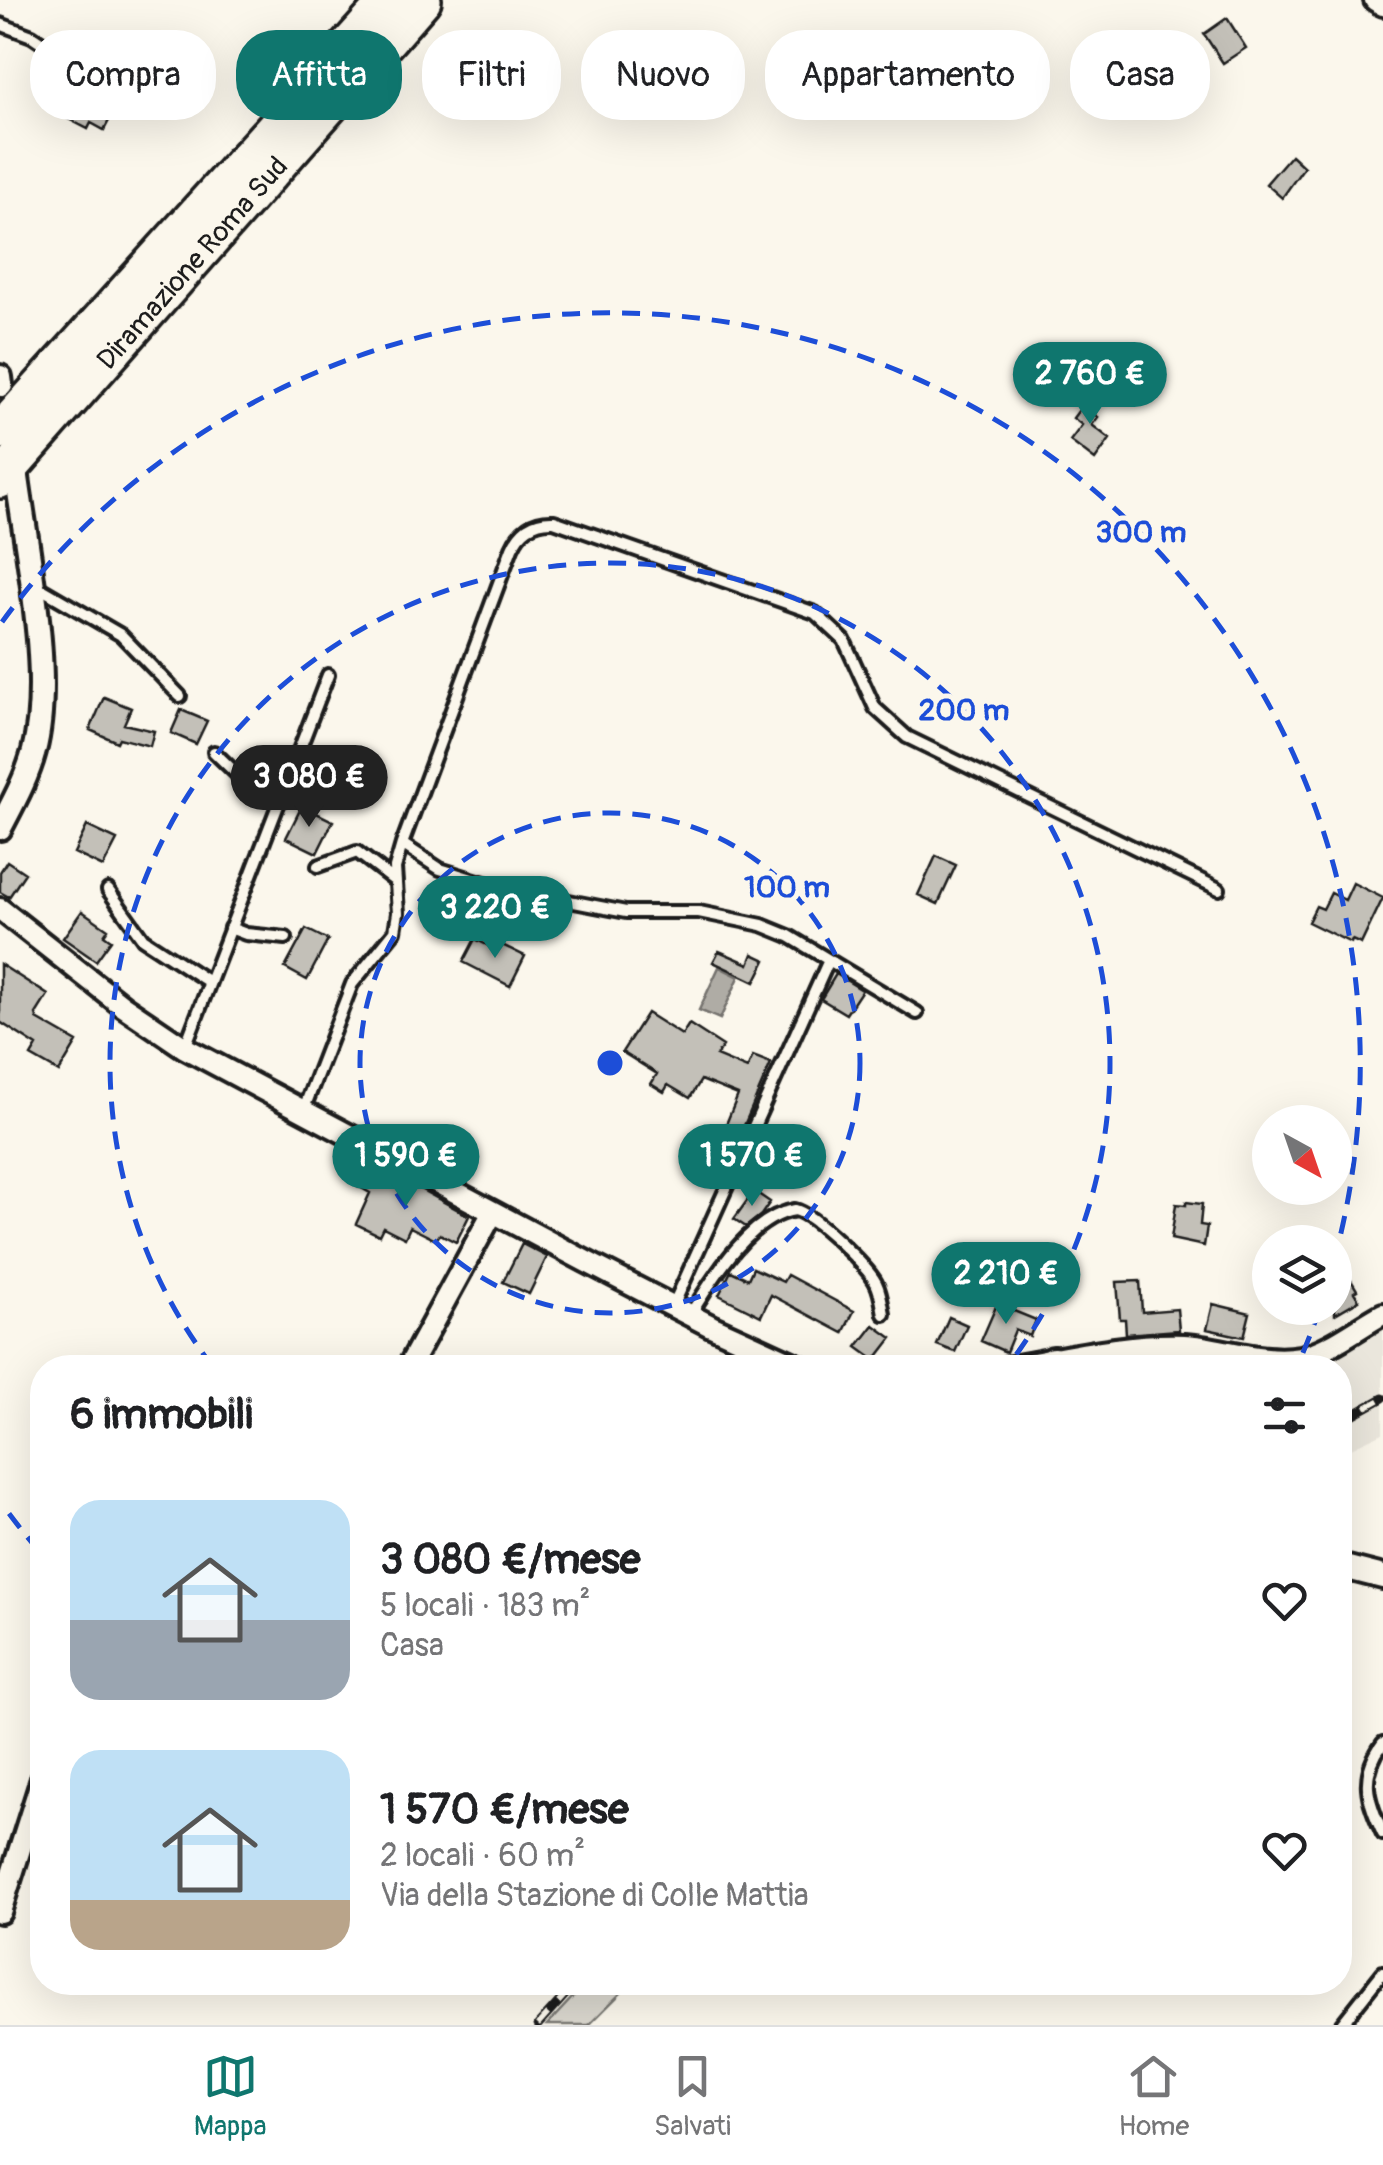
<!DOCTYPE html>
<html lang="it">
<meta charset="utf-8">
<style>
body{margin:0;font-family:Pangolin,sans-serif;background:#f6f6f6;color:#202124;height:100vh;display:flex;flex-direction:column;font-size:38px;white-space:nowrap}
*{box-sizing:border-box;margin:0}
p{font-size:32px;color:#757577}
.icon{flex:none;width:55px;height:55px;fill:none;stroke:currentColor;stroke-width:2;stroke-linecap:round;stroke-linejoin:round}
.map{position:relative;flex:1;overflow:hidden}
.sheet{position:absolute;left:30px;top:1355px;width:1322px;height:640px;display:flex;flex-direction:column;background:#fff;border-radius:40px;box-shadow:0 10px 40px #0002}
.sheet>*{flex:none}
.banner{position:absolute;left:30px;top:30px;width:1325px;height:90px;display:flex;gap:20px}
.needle{width:65px;rotate:140deg}
.controls{position:absolute;left:1252px;top:1105px;display:grid;gap:20px}
.controls a{display:grid;place-items:center;width:100px;height:100px;border-radius:50%;background:#fff;box-shadow:0 10px 40px #0002;font-size:50px}
.price{position:absolute;translate:-50% -85px;padding:0 22px;border-radius:35px;background:#0f766e;color:#fff;font-size:32px;line-height:65px;filter:drop-shadow(0 2px 5px #0008)}
.price::after{content:'';position:absolute;left:50%;top:60px;width:30px;height:22px;margin-left:-15px;background:inherit;clip-path:polygon(0 0,100% 0,50% 100%)}
.price.on{background:#222;color:#fff}
ul{padding:0;list-style:none}
li{display:flex;align-items:center;gap:30px;height:250px;padding:0 40px}
li span{display:grid;place-items:center;flex:none;width:280px;height:200px;border-radius:30px;color:#555}
li>.icon{margin-inline-start:auto}
span .icon{width:120px;height:120px;fill:#fffc;stroke-width:1}
li b{font-size:42px}
h2{display:flex;justify-content:space-between;align-items:center;height:120px;padding:0 40px;font-size:42px}
.chip{padding:0 35px;border-radius:40px;background:#fff;box-shadow:0 10px 40px #0002;font-size:35px;line-height:90px}
.chip.on{background:#0f766e;color:#fff}
.menu{display:flex;justify-content:space-around;align-items:center;height:140px;border-top:2px solid #e0e0e0;background:#fff;font-size:28px;color:#757577}
.menu a{display:grid;justify-items:center;gap:5px}
.menu .on{color:#0f766e}
.map>svg:first-child{display:block}
.built{fill:#eae6dc}
.green{fill:#dad7ce;stroke:#7b7a75;stroke-width:2.5}
.water{fill:#afaca5;stroke:#74726e;stroke-width:2.5}
.building{fill:#c3c0b8;stroke:#1c1c1c;stroke-width:2.5}
.lines{fill:none;stroke-linecap:round;stroke-linejoin:round}
.service-casing{stroke:#1c1c1c;stroke-width:18}
.minor-casing{stroke:#1c1c1c;stroke-width:28}
.tertiary-casing{stroke:#1c1c1c;stroke-width:30}
.motorway-casing{stroke:#1c1c1c;stroke-width:42}
.service{stroke:#fbf7ec;stroke-width:10}
.minor{stroke:#fbf7ec;stroke-width:20}
.tertiary{stroke:#fbf7ec;stroke-width:22}
.motorway{stroke:#fbf7ec;stroke-width:35}
.rail-casing{stroke:#1c1c1c;stroke-width:9}
.rail{stroke:#fbf7ec;stroke-width:5;stroke-dasharray:15;stroke-linecap:butt}
.ring{fill:none;stroke:#1d4ed8;stroke-width:5;stroke-dasharray:18 12}
.labels{text-anchor:middle;stroke-width:10;stroke-linejoin:round;paint-order:stroke}
.street-label{font-size:28px;fill:#1c1c1c;stroke:#fbf7ec}
.centre{fill:#1d4ed8;stroke:#fbf7ec;stroke-width:5}
.ring-label{font-size:30px;text-anchor:middle;font-weight:bold;fill:#1d4ed8;stroke:#fbf7ec;stroke-width:10;stroke-linejoin:round;paint-order:stroke}
</style>
<div class="map">
<svg width="1383" height="2025" viewBox="0 0 1383 2025">
<rect width="100%" height="100%" fill="#fbf7ec"/>
<filter id="ink" filterUnits="userSpaceOnUse"><feTurbulence type="fractalNoise" baseFrequency=".01" numOctaves="2"/><feDisplacementMap in="SourceGraphic" scale="20" xChannelSelector="R" yChannelSelector="G"/><feConvolveMatrix kernelMatrix="1 2 1 2 8 2 1 2 1" color-interpolation-filters="sRGB"/></filter>
<g filter="url(#ink)">
<path class="built" d="M1383,1324V1433L1340,1453V1368L1312,1367L1311,1365Z"/>
<path class="green" d="M586,1983H631L589,2025H547Z"/>
<path class="water" d="M719,967L739,977L720,1019L699,1010Z"/>
<path class="building" d="M1227,18L1246,48L1223,63L1204,34Z
M93,58L126,75L116,95L121,98L104,130L91,123L88,129L49,109L55,97L70,104Z
M1291,155L1304,167L1282,198L1266,184Z
M1097,386L1107,394L1092,413L1098,417L1092,425L1110,439L1095,460L1070,441L1082,425L1073,418Z
M104,697L131,708L124,724L154,731L150,746L119,738L117,742L90,730Z
M181,710L207,721L196,744L171,733Z
M302,806L333,821L317,853L286,838Z
M87,826L117,840L103,867L74,853Z
M936,856L956,865L938,904L918,895Z
M7,861L25,873L9,897L0,892V872Z
M1353,883L1383,898L1361,944L1352,940L1351,943L1308,922L1316,906L1323,909L1331,893L1345,900Z
M528,905L561,910L558,929L526,924Z
M82,911L108,929L104,935L111,940L96,961L63,938Z
M306,929L328,940L307,980L285,968Z
M475,939L491,947L494,941L525,956L510,986L463,962Z
M719,951L749,964L753,954L766,960L755,982L713,962Z
M0,964L48,995L36,1014L37,1019L77,1042L59,1072L31,1056L37,1046L0,1022Z
M836,974L862,990L846,1014L821,999Z
M647,1013L682,1035L689,1024L723,1046L716,1056L747,1069L753,1056L771,1063L730,1158L719,1153L724,1141L720,1139L738,1095L701,1080L690,1098L668,1085L664,1092L651,1084L657,1074L622,1052Z
M371,1164L395,1177L394,1179L420,1189L469,1216L456,1242L440,1234L436,1240L410,1227L405,1238L383,1227L379,1235L356,1224L370,1193L358,1186Z
M754,1191L770,1202L761,1215L746,1227L734,1219Z
M1186,1202L1202,1204L1200,1225L1207,1226L1204,1246L1171,1239L1176,1204L1186,1205Z
M522,1244L547,1257L529,1294L503,1282Z
M1335,1253L1357,1290L1354,1292L1359,1300L1335,1314Z
M753,1268L783,1282L787,1275L854,1311L843,1333L771,1295L761,1316L719,1295L731,1271L748,1279Z
M1039,1274L1072,1280L1068,1297L1036,1290Z
M1140,1281L1142,1312L1177,1309L1179,1330L1126,1334L1125,1319H1120L1117,1282Z
M997,1304L1036,1320L1030,1336L1015,1330L1006,1352L981,1341Z
M1213,1304L1250,1313L1244,1337L1207,1329Z
M949,1317L967,1325L955,1352L937,1345Z
M874,1325L892,1338L875,1360L857,1347Z"/>
<g class="lines">
<g class="service-casing">
<path id="service" d="M0,24L32,36L72,63
M35,585L121,635L180,696
M214,752L242,779L279,796
M402,844L512,548C520,530 533,520 554,521L815,613L844,640L875,708L907,737L1219,889
M318,866L357,852L395,881
M108,890L143,939L209,982
M230,928L246,934L286,938
M185,1047L328,675
M303,1111L352,984L395,931L398,913L395,868L402,844L440,869L501,888L626,912H699L762,925L789,936L917,1013
M673,1306L829,960
M690,1315C713,1278 749,1217 795,1210C813,1214 867,1266 876,1283C881,1293 882,1304 884,1314
M1383,1743C1359,1776 1367,1799 1383,1834
M1341,2025L1383,1972"/>
</g>
<g class="minor-casing">
<path id="minor" d="M1375,0L1383,5
M0,909L123,1006L185,1048L585,1261L711,1326L803,1368
M408,1368L493,1212
M1006,1368C1064,1358 1125,1343 1184,1345C1222,1347 1262,1364 1300,1357C1329,1351 1357,1328 1383,1314
M0,1912L42,1779"/>
</g>
<g class="tertiary-casing">
<path id="tertiary" d="M0,377L1,385
M0,828C13,803 27,778 34,751C54,675 26,549 16,470
M1053,1359L1060,1368
M1340,1566L1383,1577"/>
</g>
<g class="motorway-casing">
<g id="motorway">
<path d="M0,431L389,0"/>
<path id="s1" d="M0,480L423,0"/>
</g>
</g>
<use href="#service" class="service"/>
<use href="#minor" class="minor"/>
<use href="#tertiary" class="tertiary"/>
<use href="#motorway" class="motorway"/>
<g class="rail-casing">
<path id="rail" d="M1340,1422L1383,1398
M538,2025L577,1982"/>
</g>
<use href="#rail" class="rail"/>
</g>
</g>
<g class="ring">
<circle cx="610" cy="1063" r="250"/>
<path d="M213 1367A500 500 0 1 1 1007 1367"/>
<path d="M1320 1308A751 751 0 0 1 1299 1362M39 1551A751 751 0 0 1 2 1504M2 622A751 751 0 0 1 1335 1257"/>
</g>
<g class="labels">
<g class="street-label">
<text dy="10" stroke="none"><textPath href="#s1" startOffset="290">Diramazione Roma Sud</textPath></text>
</g>
</g>
<circle cx="610" cy="1063" r="15" class="centre"/>
<g class="ring-label">
<text x="1141" y="542">300 m</text>
<text x="964" y="720">200 m</text>
<text x="787" y="897">100 m</text>
</g>
</svg>
<div class="controls">
<a><svg class="needle" viewBox="-14 -14 28 28"><path d="M0-13l5 13h-10z" fill="#e53935"/><path d="M0 13l5-13h-10z" fill="#757577"/></svg></a>
<a><svg class="icon" aria-label="layers" viewBox="0 0 24 24"><path d="M12 4l9 5-9 5-9-5zM3 14l9 5 9-5"/></svg></a>
</div>
<b class="price" style="left:1090px;top:427px">2 760 €</b>
<b class="price on" style="left:309px;top:830px">3 080 €</b>
<b class="price" style="left:495px;top:961px">3 220 €</b>
<b class="price" style="left:406px;top:1209px">1 590 €</b>
<b class="price" style="left:752px;top:1209px">1 570 €</b>
<b class="price" style="left:1006px;top:1327px">2 210 €</b>
<div class="banner">
<a class="chip">Compra</a>
<a class="chip on">Affitta</a>
<a class="chip">Filtri</a>
<a class="chip">Nuovo</a>
<a class="chip">Appartamento</a>
<a class="chip">Casa</a>
</div>
<section class="sheet">
<h2>6 immobili<svg class="icon" aria-label="filters" viewBox="0 0 24 24"><path d="M4 7h16M4 17h16"/><circle cx="9" cy="7" r="2"/><circle cx="15" cy="17" r="2"/></svg></h2>
<ul>
<li><span style="background:linear-gradient(#bfe0f5 60%,#9aa5b1 0)"><svg class="icon" aria-label="home" viewBox="0 0 24 24"><path d="M3 11l9-7 9 7M6 9v11h12V9"/></svg></span><div><b>3 080 €/mese</b><p>5 locali · 183 m²</p><p>Casa</p></div><svg class="icon" aria-label="heart" viewBox="0 0 24 24"><path d="M12 20l-8-8c-3-5 5-10 8-4 3-6 11-1 8 4z"/></svg></li>
<li><span style="background:linear-gradient(#bfe0f5 75%,#b9a48a 0)"><svg class="icon" aria-label="home" viewBox="0 0 24 24"><path d="M3 11l9-7 9 7M6 9v11h12V9"/></svg></span><div><b>1 570 €/mese</b><p>2 locali · 60 m²</p><p>Via della Stazione di Colle Mattia</p></div><svg class="icon" aria-label="heart" viewBox="0 0 24 24"><path d="M12 20l-8-8c-3-5 5-10 8-4 3-6 11-1 8 4z"/></svg></li>
</ul>
</section>
</div>
<nav class="menu">
<a class="on"><svg class="icon" aria-label="map" viewBox="0 0 24 24"><path d="M3 6l6-2 6 2 6-2v14l-6 2-6-2-6 2zM9 4v14M15 6v14"/></svg>Mappa</a>
<a><svg class="icon" aria-label="saved" viewBox="0 0 24 24"><path d="M7 4h10v16l-5-4-5 4z"/></svg>Salvati</a>
<a><svg class="icon" aria-label="home" viewBox="0 0 24 24"><path d="M3 11l9-7 9 7M6 9v11h12V9"/></svg>Home</a>
</nav>
